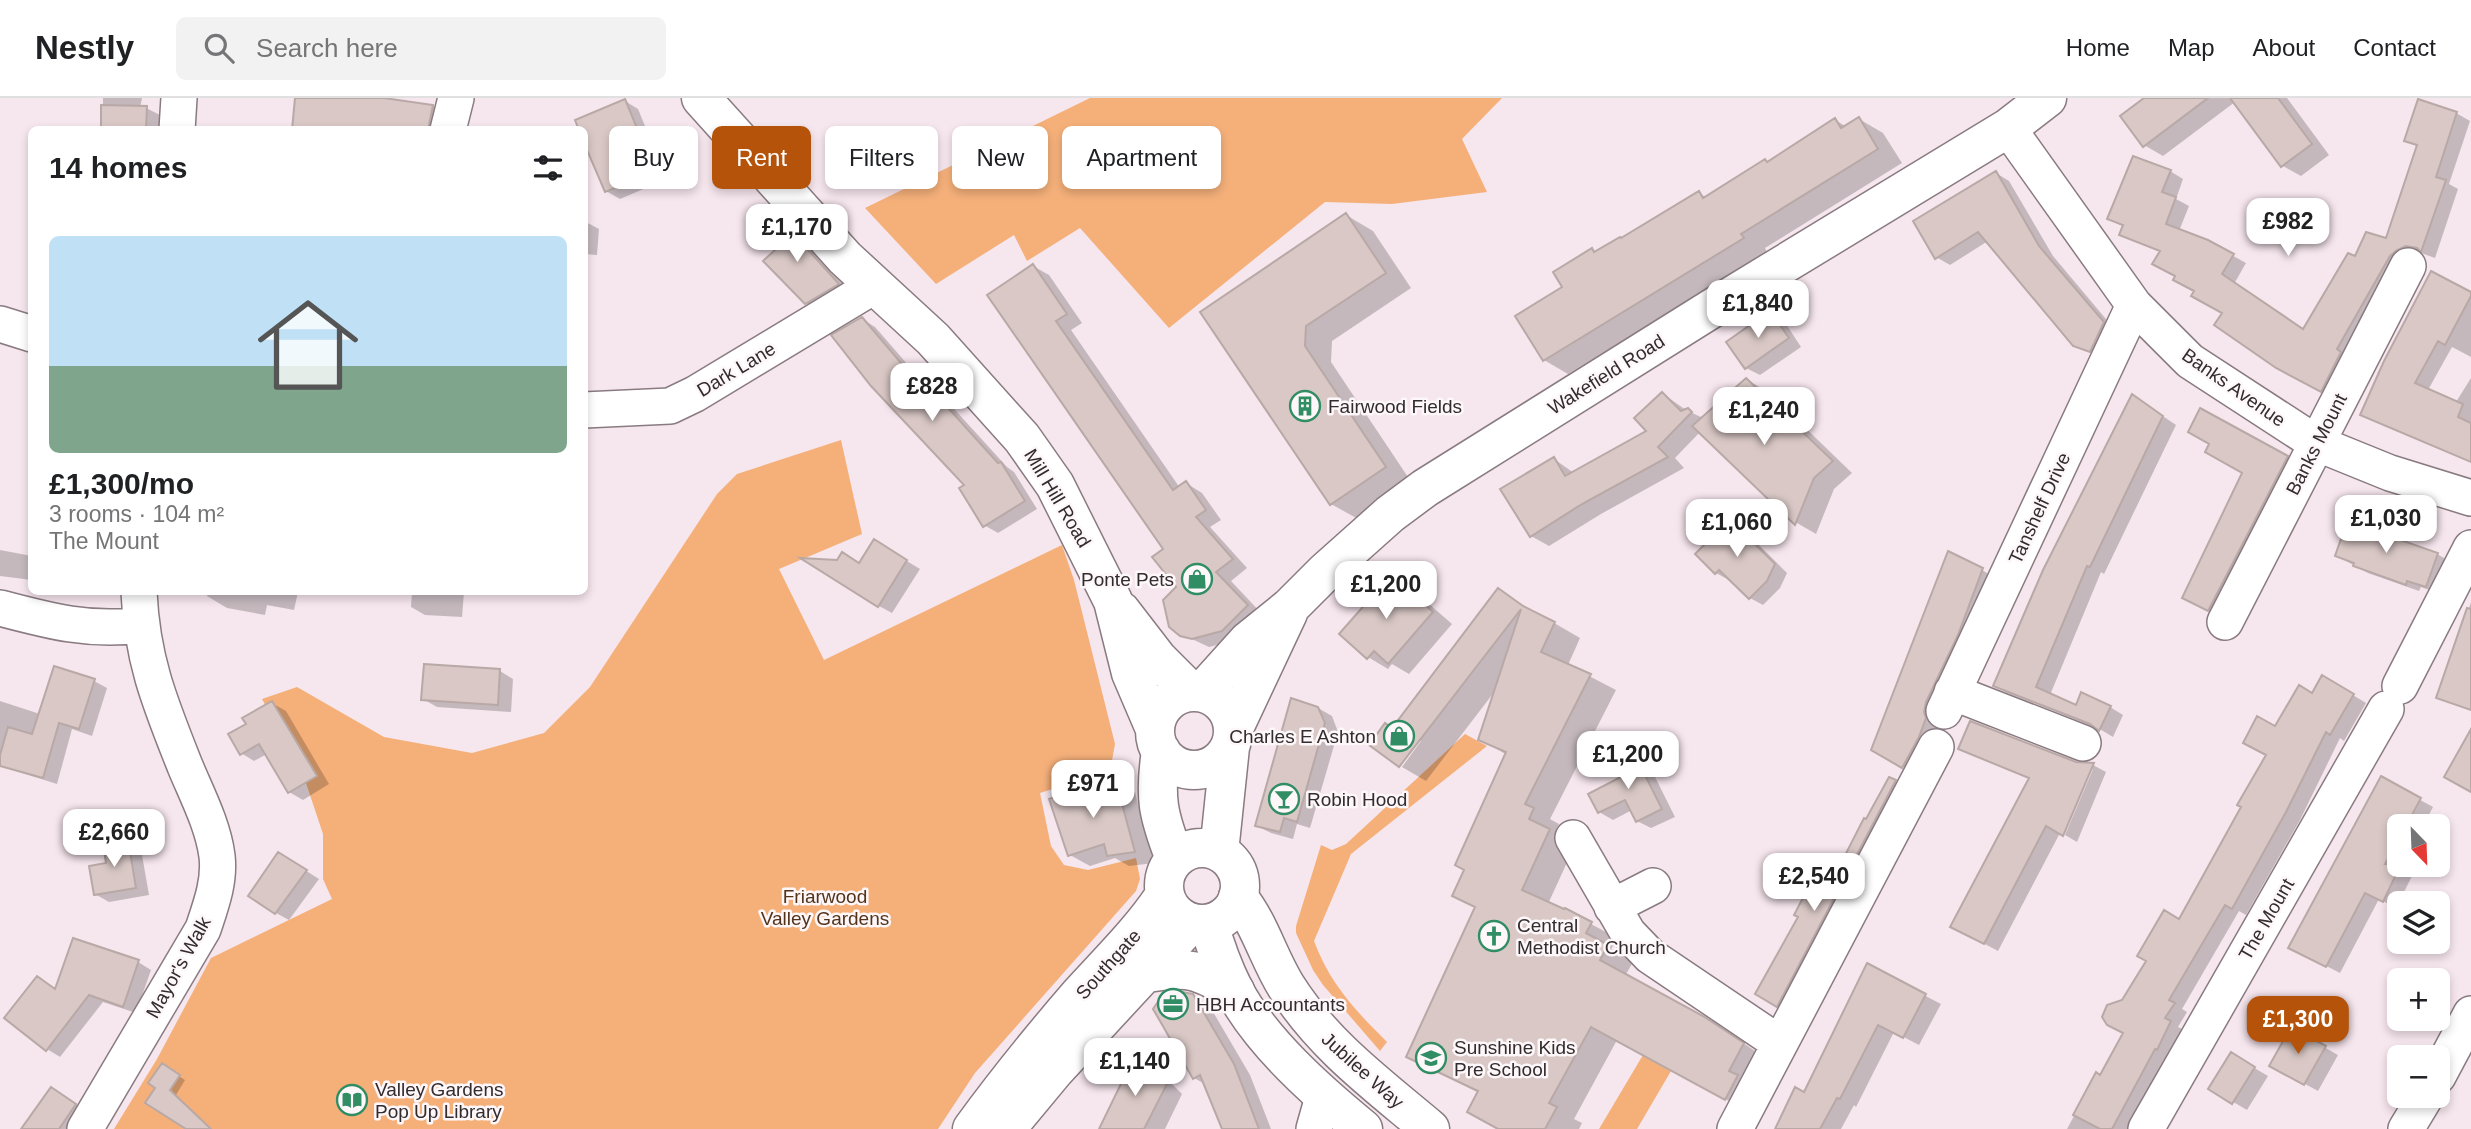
<!DOCTYPE html>
<meta charset="utf-8">
<style>
body{margin:0;font-family:Helvetica,sans-serif;background:#f2f2f2;color:#202124;height:100vh;display:flex;flex-direction:column;font-size:26px;white-space:nowrap}
*{box-sizing:border-box;margin:0}
p{font-size:23px;color:#757577}
.icon{flex:none;width:38px;height:38px;fill:none;stroke:currentColor;stroke-width:2;stroke-linecap:round;stroke-linejoin:round}
.map{position:relative;flex:1;overflow:hidden}
.panel{position:absolute;left:28px;top:28px;width:560px;height:469px;display:flex;flex-direction:column;background:#fff;border-radius:10px;box-shadow:0 4px 10px #0003}
.panel>*{flex:none}
.top-card{position:absolute;left:609px;top:28px;width:665px;height:63px;display:flex;gap:14px}
.needle{width:46px;rotate:157deg}
.fabs{position:absolute;left:2387px;top:716px;display:grid;gap:14px}
.fabs a{display:grid;place-items:center;width:63px;height:63px;border-radius:10px;background:#fff;box-shadow:0 4px 10px #0003;font-size:35px}
.price{position:absolute;translate:-50% -60px;padding:0 16px;border-radius:14px;background:#fff;color:#222;font-size:23px;line-height:46px;filter:drop-shadow(0 2px 4px #0008)}
.price::after{content:'';position:absolute;left:50%;top:42px;width:21px;height:16px;margin-left:-10px;background:inherit;clip-path:polygon(0 0,100% 0,50% 100%)}
.price.selected{background:#b45309;color:#fff}
ul{padding:0;list-style:none}
li{display:grid;align-content:center;gap:14px;height:371px;padding:0 21px}
li+li{border-top:2px solid #e0e0e0}
li span{display:grid;place-items:center;height:217px;border-radius:10px;color:#555}
li>.icon{margin-inline-start:auto}
span .icon{width:126px;height:126px;fill:#fffc;stroke-width:1}
li b{font-size:30px}
h2{display:flex;justify-content:space-between;align-items:center;height:84px;padding:0 21px;font-size:30px}
.tag{padding:0 24px;border-radius:10px;background:#fff;box-shadow:0 4px 10px #0003;font-size:24px;line-height:63px}
.tag.selected{background:#b45309;color:#fff}
header{display:flex;align-items:center;gap:42px;box-sizing:border-box;height:98px;padding:0 35px;background:#fff;border-bottom:2px solid #e0e0e0}
header strong{font-size:33px}
nav{display:flex;gap:38px;margin-inline-start:auto;font-size:24px}
.search{width:490px;height:63px;background:#f2f2f2;display:flex;align-items:center;gap:18px;box-sizing:border-box;padding:0 24px;border-radius:10px;color:#757577;font-size:26px}
.map>svg:first-child{display:block}
.green{fill:#f5b07a}
.shadow{fill:#0003}
.building{fill:#d9c8c6;stroke:#b8a8a6;stroke-width:2}
.lines{fill:none;stroke-linecap:round;stroke-linejoin:round}
.minor-casing{stroke:#897b81;stroke-width:38}
.major-casing{stroke:#897b81;stroke-width:41}
.highway-casing{stroke:#897b81;stroke-width:41}
.minor{stroke:#fff;stroke-width:35}
.major{stroke:#fff;stroke-width:38}
.highway{stroke:#fff;stroke-width:38}
.labels{text-anchor:middle;stroke-width:5;stroke-linejoin:round;paint-order:stroke}
.street-label{font-size:19px;fill:#322c2f;stroke:#fdf7f9}
.poi-label{font-size:19px;fill:#322c2f;stroke:#fdf7f9;text-anchor:start}
.park-label{font-size:19px;fill:#53341a;stroke:#fdf7f9}
</style>
<header>
<strong>Nestly</strong>
<div class="search"><svg class="icon" aria-label="search" viewBox="0 0 24 24"><circle cx="10" cy="10" r="6"/><path d="M15 15l6 6"/></svg>Search here</div>
<nav><a>Home</a><a>Map</a><a>About</a><a>Contact</a></nav>
</header>
<div class="map">
<svg width="2471" height="1031" viewBox="0 0 2471 1031">
<rect width="100%" height="100%" fill="#f6e6ed"/>
<path class="green" d="M1090,0H1502L1462,41L1487,94L1392,106L1325,104L1169,230L1080,130L1027,163L1014,137L936,186L865,110Z
M841,342L862,436L779,471L824,562L1062,447L1074,482L1115,646L1111,668L1100,676L1040,695L1051,748L1064,767L1088,772L1136,760L1140,781L1136,793L975,975L938,1031H114L157,961L211,860L332,801L323,781V736L306,685L262,601L297,589L384,639L472,655L544,635L590,589L717,396L737,376Z
M1465,636L1487,648L1351,756L1314,843C1330,886 1355,912 1387,944L1380,953L1323,887L1313,872L1296,835V828L1321,747L1332,752L1346,746Z
M1643,957L1671,973L1637,1031H1599Z"/>
<path class="shadow" d="M103,0H142L140,10H146L160,17V32H103Z
M296,0H378L433,8L445,16L442,32H294Z
M2147,0H2287L2329,57L2301,78L2283,68L2235,4L2163,58L2144,47Z
M625,3L638,11L667,81L620,101L606,93Z
M2456,15L2470,23L2449,86L2458,91L2435,160L2421,155L2410,159L2335,300L2277,268L2224,214L2177,178L2161,154L2121,136L2124,129L2109,121L2170,73L2183,81L2176,101L2189,108L2179,133L2208,144L2246,165L2234,186L2304,232L2356,160L2387,142L2418,49L2406,42Z
M1859,21L1883,35L1902,65L1765,150L1767,154L1568,276L1544,262L1565,190L1592,152L1597,155L1699,95L1707,100L1768,65L1835,22L1847,29Z
M1996,75L2009,83L2053,158L2116,233L2104,260L2074,247L1988,143L1950,167L1936,159Z
M1346,117L1373,133L1411,190L1332,243L1331,264L1412,385L1358,421L1331,406L1203,214Z
M779,122L792,130L850,193L819,213L806,205L779,151Z
M584,123L599,131L597,157L584,156Z
M1033,168L1049,177L1082,225L1071,232L1180,390L1186,385L1202,395L1221,422L1210,429L1247,470L1231,483L1263,517L1238,542L1209,549L1181,536L1178,489L1165,451L989,198Z
M2471,196V259L2452,249L2428,292L2456,304L2471,280V364L2363,316Z
M1770,215L1784,223L1801,249L1760,277L1746,270Z
M862,221L875,229L922,283L936,291L1007,369L1014,374L1037,411L998,435L984,427L967,387Z
M1747,282L1767,293L1852,375L1834,391L1816,436L1797,425L1700,334L1675,360L1684,370L1601,416L1549,448L1531,438L1554,361L1574,375L1649,333L1663,296L1686,312L1703,320Z
M2145,306L2176,327L2104,476L2101,474L2050,597L2077,609H2110L2123,617L2113,639L2098,630L2008,595L1995,588Z
M2201,313L2300,367L2222,519L2197,507L2244,374L2211,345Z
M1730,423L1743,431L1787,475L1780,490L1763,507L1750,500L1731,481L1729,482L1716,475Z
M2369,430L2380,436L2437,456L2451,464L2440,496L2421,489L2419,493L2368,475L2337,458Z
M887,451L920,471L892,515L879,508L860,466Z
M0,452L32,458V482L0,478Z
M1982,472L1995,480L1932,647L1916,676L1873,651Z
M1391,479L1412,491L1452,526L1409,576L1392,566L1388,571L1368,559Z
M1499,493L1580,540L1568,567L1616,592L1550,721L1559,726L1555,736L1575,747L1548,806L1591,826L1617,840L1611,851L1633,864L1625,878L1729,935L1768,962L1751,1015L1617,942L1574,1021L1582,1025L1579,1031H1500L1479,995L1408,959L1476,810L1455,798L1507,657L1480,641L1495,593L1426,683L1402,669L1421,643H1417L1399,667L1401,669L1371,646L1393,632Z
M82,494H100L99,497Z
M208,494H298L294,512L267,507L265,517L227,510L207,498Z
M412,494H464L462,519L425,517L411,509Z
M2471,504V613L2439,599Z
M500,573L513,581L511,614L437,609L423,601Z
M2323,579L2366,605L2344,643L2340,640L2300,722L2246,817L2239,813L2182,911L2187,914L2178,929L2184,932L2129,1031H2067L2096,977L2101,979L2125,935L2123,903L2180,823L2243,709L2268,657L2276,630L2313,597Z
M94,583L107,590L92,638L72,631L57,686L0,668V603L40,616Z
M272,605L286,613L329,686L303,702L289,694L267,656L254,663L241,655L248,627Z
M1318,610L1332,618L1338,634L1310,730L1297,726L1293,741L1271,735L1257,728Z
M1961,650L2093,667L2106,674L2077,744L2065,737L2093,671H2090L2060,735L1998,853L1966,836L2030,681Z
M1632,664L1654,677L1675,719L1651,730L1637,723L1632,712L1613,722L1599,714Z
M2382,681L2433,709L2423,728H2399V766H2418L2396,810L2379,801L2340,875L2303,856Z
M1115,682L1135,694L1154,765L1129,768L1115,760L1090,768L1070,757Z
M1895,684L1908,691L1790,915L1758,896L1834,784L1867,723Z
M128,743L141,751L149,797L109,804L95,796L108,766Z
M292,764L319,781L289,822L276,815Z
M138,864L151,872L136,915L103,904L60,959L47,951L38,880L57,892Z
M1868,868L1941,906L1919,947L1894,934L1856,1009L1854,1007L1841,1031H1777L1805,996Z
M1192,898L1209,907L1250,977L1271,1031H1224L1205,986L1194,980Z
M2292,931L2338,957L2318,993L2272,968Z
M2232,957L2268,978L2247,1012L2211,991Z
M1137,958L1153,967L1182,996L1165,1031H1101Z
M162,967L185,982L176,997L211,1031H190L158,989Z
M65,999L88,1015L77,1031H24Z"/>
<path class="building" d="M295,0H384L433,7L428,32H292Z
M2144,0H2208L2143,49L2120,18Z
M2230,0H2278L2312,46L2281,69Z
M625,1L655,74L605,94L584,45V32H579L575,22Z
M2418,1L2457,14L2436,79L2446,82L2421,154L2417,150L2406,148L2397,152L2390,158L2337,251L2341,254L2321,294L2276,270L2214,227L2222,215L2191,198L2194,193L2173,182L2175,178L2152,166L2160,153L2119,137L2123,127L2107,121L2133,58L2171,72L2162,94L2176,99L2166,126L2208,142L2234,156L2222,176L2303,231L2348,155L2355,158L2366,134L2386,140L2417,47L2404,43Z
M101,7L147,8L146,32H101Z
M1859,19L1878,51L1741,136L1744,140L1543,263L1515,218L1562,189L1553,174L1592,150L1594,154L1620,139L1621,140L1699,93L1703,100L1765,61L1767,64L1835,20L1841,30Z
M1996,73L2039,148L2104,224L2090,254L2073,248L1978,134L1935,161L1913,123Z
M1346,115L1386,175L1306,228L1305,248L1386,369L1330,407L1200,214Z
M779,120L839,186L805,206L763,163L776,151L762,136Z
M1033,166L1067,216L1056,223L1173,392L1186,383L1206,412L1196,419L1233,461L1216,474L1248,507L1222,533L1192,541L1180,538L1169,529L1163,502L1176,489L1152,459L1163,451L987,197Z
M2431,173L2471,194V198L2445,247L2438,243L2415,285L2463,306L2458,319L2471,325V364L2360,317L2384,263Z
M1770,213L1789,240L1745,271L1726,244Z
M862,219L917,284L922,281L998,365L1001,364L1025,403L983,429L959,390L964,387L871,288L831,237Z
M1746,280L1833,363L1814,380L1795,427L1692,328Z
M1662,294L1681,313L1688,310L1692,314L1658,349L1668,359L1582,406L1530,439L1500,391L1554,359L1565,378L1646,333L1634,320Z
M2132,296L2163,318L2090,469L2087,468L2036,589L2076,607L2081,594L2111,608L2099,633L2090,626L1993,588L2043,472Z
M2200,310L2288,358L2208,513L2182,500L2242,375L2205,354L2209,346L2188,334Z
M1730,421L1775,466L1767,483L1749,501L1719,472L1715,476L1695,456Z
M2348,421L2370,428L2369,431L2438,455L2426,489L2407,483L2406,487L2353,468L2354,465L2335,458Z
M874,441L907,462L878,509L800,460L837,462L842,454L859,465Z
M1948,453L1983,470L1958,537L1926,604L1924,614L1926,620L1919,639L1902,670L1871,652Z
M1391,477L1433,514L1388,566L1374,553L1367,561L1339,536Z
M1498,490L1523,508L1555,524L1541,554L1591,576L1525,706L1534,710L1529,721L1550,731L1522,792L1564,811L1565,810L1592,824L1586,835L1608,847L1600,862L1703,918L1744,945L1729,973L1738,977L1725,1002L1591,929L1549,1005L1557,1009L1545,1031H1498L1467,1014L1478,993L1406,959L1475,809L1452,798L1464,772L1455,767L1506,654L1478,642L1521,511L1399,669L1369,647L1385,625L1392,630Z
M2467,510L2471,511V612L2436,600Z
M424,566L500,571L498,607L421,602Z
M54,568L95,581L79,631L59,625L43,680L0,668V657L8,629L32,636Z
M2322,577L2354,596L2330,637L2326,634L2286,714L2232,811L2225,807L2169,902L2175,905L2165,920L2171,923L2157,952L2155,951L2112,1031H2100L2073,1017L2096,974L2100,977L2123,935L2107,927L2102,919L2107,907L2122,902L2146,863L2137,858L2164,812L2179,821L2241,709L2237,707L2266,657L2243,645L2257,618L2275,628L2299,587L2312,595Z
M1291,600L1318,609L1325,625L1297,724L1284,720L1280,734L1255,728Z
M272,603L317,678L288,695L259,646L240,657L228,636L246,626L242,620Z
M1970,623L2076,664L2094,665L2063,738L2046,728L1984,846L1950,829L2029,680L1958,651Z
M2471,631V694L2444,679Z
M1615,660L1633,662L1640,667L1662,711L1636,724L1625,702L1598,715L1588,696L1619,680Z
M2381,678L2421,700L2406,728H2399V740L2385,766H2401L2383,804L2365,795L2326,869L2288,850Z
M1889,679L1896,682L1777,909L1755,896L1798,819L1794,817L1817,773L1833,781L1864,720L1866,721Z
M1115,680L1135,754L1107,758L1104,746L1068,758L1049,701Z
M128,741L136,790L94,797L89,768L106,765L103,745Z
M278,754L307,772L275,816L248,798Z
M73,840L139,862L123,909L89,897L46,953L4,920L37,878L55,891Z
M1867,865L1926,896L1903,940L1878,927L1840,1001L1837,1000L1820,1031H1775L1795,989L1804,994Z
M1182,894L1193,896L1234,966L1259,1031H1222L1200,977L1193,981L1160,923L1153,911L1164,895Z
M2291,929L2326,948L2304,987L2269,968Z
M2231,954L2255,969L2232,1006L2208,991Z
M1136,955L1167,986L1144,1031H1099Z
M162,965L180,977L170,992L211,1031H186L145,1005L155,990L148,985Z
M51,989L76,1006L59,1031H21Z"/>
<g class="lines">
<g class="minor-casing">
<path id="minor" d="M2008,30L2134,207L2190,263L2316,345L2390,375L2471,400
M177,32L179,0
M448,32L456,0
M0,226L32,236
M584,312L670,308L695,296L874,188
M0,510C49,523 90,534 141,527
M2225,524L2408,168
M2400,588L2471,450
M1952,594L2083,645
M1944,613L2134,207
M1573,740L1628,835L1650,858L1779,945
M1612,809L1653,788
M2438,978L2471,916
M85,1031L203,831C211,807 220,783 217,758C213,727 197,697 185,668C160,605 142,562 139,494
M1314,1031L1323,999
M1735,1031L1936,649
M2146,1031L2386,611
M2406,1031L2426,998"/>
</g>
<g class="major-casing">
<path id="major" d="M1202,594L1248,543L1290,509L1325,474L1390,416L1425,390L1735,196L2008,30L2047,0
M1234,630L1288,515
M1238,799C1260,826 1268,859 1286,888C1323,947 1378,987 1430,1031
M1209,826C1215,848 1224,872 1234,892C1261,944 1318,994 1363,1031"/>
</g>
<g class="highway-casing">
<path id="highway" d="M701,0L845,160L933,241L1022,340L1055,387L1113,503L1131,575L1155,631
M1121,513L1158,561L1191,594
M1155 633a39 39 0 1 1 78 0a39 39 0 1 1-78 0Z
M1161,653C1154,700 1158,717 1175,761
M1164 788a38 38 0 1 1 76 0a38 38 0 1 1-76 0Z
M1219,754L1230,649
M1147,875C1190,868 1197,871 1235,893
M972,1031C1006,984 1042,940 1080,896C1109,864 1140,834 1164,798
M1006,1031L1055,972L1191,825"/>
</g>
<use href="#minor" class="minor"/>
<use href="#major" class="major"/>
<use href="#highway" class="highway"/>
</g>
<defs>
<g id="building-ring" transform="scale(1.575)"><circle r="9.5" fill="#fdf7f9" stroke="#318d64" stroke-width="1.5"/><path d="M-4-6H4V6H1V3H-1V6H-4ZM-2.5-4.3h1.7v1.8h-1.7ZM.8-4.3h1.7v1.8H.8ZM-2.5-1h1.7V.8h-1.7ZM.8-1h1.7V.8H.8Z" fill="#318d64"/></g>
<g id="shop-ring" transform="scale(1.575)"><circle r="9.5" fill="#fdf7f9" stroke="#318d64" stroke-width="1.5"/><path d="M-5-2.5h2.3a2.7 3.5 0 0 1 5.4 0H5L5.5 6h-11ZM-1.5-2.5h3a1.5 2.3 0 0 0-3 0Z" fill="#318d64"/></g>
<g id="bar-ring" transform="scale(1.575)"><circle r="9.5" fill="#fdf7f9" stroke="#318d64" stroke-width="1.5"/><path d="M-6-5H6L.8 .8V4.5H3.5V6h-7V4.5H-.8V.8Z" fill="#318d64"/></g>
<g id="church-ring" transform="scale(1.575)"><circle r="9.5" fill="#fdf7f9" stroke="#318d64" stroke-width="1.5"/><path d="M-1.2-6h2.4v3.5h3.3v2.4h-3.3V6h-2.4V-.1h-3.3v-2.4h3.3Z" fill="#318d64"/></g>
<g id="office-ring" transform="scale(1.575)"><circle r="9.5" fill="#fdf7f9" stroke="#318d64" stroke-width="1.5"/><path d="M-6-3h4V-5.5h4V-3h4V5H-6ZM-1-4.5V-3h2v-1.5ZM-6 0V1H6V0Z" fill="#318d64"/></g>
<g id="school-ring" transform="scale(1.575)"><circle r="9.5" fill="#fdf7f9" stroke="#318d64" stroke-width="1.5"/><path d="M0-5L7-2L0 1L-7-2ZM-4 1L0 2.5L4 1V4Q0 6-4 4Z" fill="#318d64"/></g>
<g id="library-ring" transform="scale(1.575)"><circle r="9.5" fill="#fdf7f9" stroke="#318d64" stroke-width="1.5"/><path d="M-6-4Q-3-5.5-.7-3.5V5Q-3 3-6 4ZM6-4Q3-5.5 .7-3.5V5Q3 3 6 4Z" fill="#318d64"/></g>
</defs>
<g fill-rule="evenodd">
<use href="#building-ring" x="1305" y="308"/>
<use href="#shop-ring" x="1197" y="481"/>
<use href="#shop-ring" x="1399" y="638"/>
<use href="#bar-ring" x="1284" y="701"/>
<use href="#church-ring" x="1494" y="838"/>
<use href="#office-ring" x="1173" y="906"/>
<use href="#school-ring" x="1431" y="960"/>
<use href="#library-ring" x="352" y="1002"/>
</g>
<g class="labels">
<g class="street-label">
<text transform="translate(736 271) rotate(-31)" y="7">Dark Lane</text>
<text transform="translate(1606 276) rotate(-32)" y="7">Wakefield Road</text>
<text transform="translate(2234 289) rotate(35)" y="7">Banks Avenue</text>
<text transform="translate(2316 346) rotate(-63)" y="7">Banks Mount</text>
<text transform="translate(1058 400) rotate(59)" y="7">Mill Hill Road</text>
<text transform="translate(2039 410) rotate(-65)" y="7">Tanshelf Drive</text>
<text transform="translate(2266 821) rotate(-60)" y="7">The Mount</text>
<text transform="translate(1108 866) rotate(-48)" y="7">Southgate</text>
<text transform="translate(178 869) rotate(-61)" y="7">Mayor's Walk</text>
<text transform="translate(1363 972) rotate(42)" y="7">Jubilee Way</text>
</g>
<g class="poi-label">
<text x="1328" y="315">Fairwood Fields</text>
<text x="1174" y="488" text-anchor="end">Ponte Pets</text>
<text x="1376" y="645" text-anchor="end">Charles E Ashton</text>
<text x="1307" y="708">Robin Hood</text>
<text x="1517" y="834">Central<tspan x="1517" dy="22">Methodist Church</tspan></text>
<text x="1196" y="913">HBH Accountants</text>
<text x="1454" y="956">Sunshine Kids<tspan x="1454" dy="22">Pre School</tspan></text>
<text x="375" y="998">Valley Gardens<tspan x="375" dy="22">Pop Up Library</tspan></text>
</g>
<g class="park-label">
<text x="825" y="805">Friarwood<tspan x="825" dy="22">Valley Gardens</tspan></text>
</g>
</g>
</svg>
<div class="fabs">
<a><svg class="needle" viewBox="-14 -14 28 28"><path d="M0-13l5 13h-10z" fill="#e53935"/><path d="M0 13l5-13h-10z" fill="#757577"/></svg></a>
<a><svg class="icon" aria-label="layers" viewBox="0 0 24 24"><path d="M12 4l9 5-9 5-9-5zM3 14l9 5 9-5"/></svg></a>
<a>+</a>
<a>−</a>
</div>
<b class="price" style="left:2288px;top:160px">£982</b>
<b class="price" style="left:797px;top:166px">£1,170</b>
<b class="price" style="left:1758px;top:242px">£1,840</b>
<b class="price" style="left:932px;top:325px">£828</b>
<b class="price" style="left:1764px;top:349px">£1,240</b>
<b class="price" style="left:2386px;top:457px">£1,030</b>
<b class="price" style="left:1737px;top:461px">£1,060</b>
<b class="price" style="left:1386px;top:523px">£1,200</b>
<b class="price" style="left:1628px;top:693px">£1,200</b>
<b class="price" style="left:1093px;top:722px">£971</b>
<b class="price" style="left:114px;top:771px">£2,660</b>
<b class="price" style="left:1814px;top:815px">£2,540</b>
<b class="price selected" style="left:2298px;top:958px">£1,300</b>
<b class="price" style="left:1135px;top:1000px">£1,140</b>
<div class="top-card">
<a class="tag">Buy</a>
<a class="tag selected">Rent</a>
<a class="tag">Filters</a>
<a class="tag">New</a>
<a class="tag">Apartment</a>
</div>
<section class="panel">
<h2>14 homes<svg class="icon" aria-label="filters" viewBox="0 0 24 24"><path d="M4 7h16M4 17h16"/><circle cx="9" cy="7" r="2"/><circle cx="15" cy="17" r="2"/></svg></h2>
<ul>
<li><span style="background:linear-gradient(#bfe0f5 60%,#7fa58c 0)"><svg class="icon" aria-label="home" viewBox="0 0 24 24"><path d="M3 11l9-7 9 7M6 9v11h12V9"/></svg></span><div><b>£1,300/mo</b><p>3 rooms · 104 m²</p><p>The Mount</p></div></li>
</ul>
</section>
</div>
